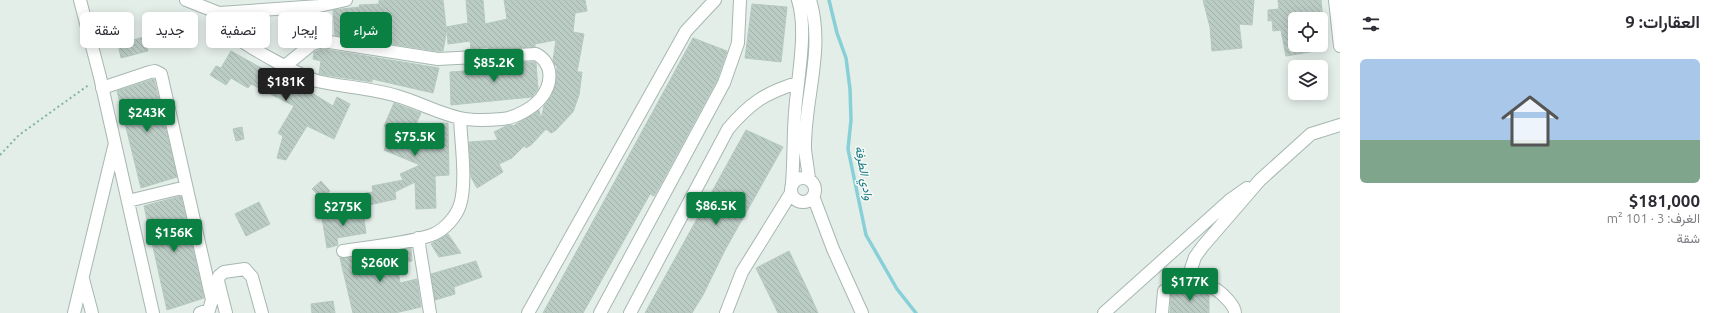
<!DOCTYPE html>
<html lang="ar">
<meta charset="utf-8">
<style>
body{margin:0;font-family:Ubuntu,Vazirmatn,sans-serif;background:#f7f7f7;color:#2b2b33;direction:rtl;height:100vh;display:flex;flex-direction:column;font-size:15px;white-space:nowrap}
*{box-sizing:border-box;margin:0}
p{font-size:13px;color:#7c7c81}
.icon{flex:none;width:22px;height:22px;fill:none;stroke:currentColor;stroke-width:2;stroke-linecap:round;stroke-linejoin:round}
.map{position:relative;flex:1;overflow:hidden;direction:ltr}
.panel{display:flex;flex-direction:column;background:#fff;width:380px}
.panel>*{flex:none}
.hud{position:absolute;left:12px;top:12px;width:380px;height:36px;direction:rtl;display:flex;gap:8px}
.controls{position:absolute;left:1288px;top:12px;display:grid;gap:8px}
.controls a{display:grid;place-items:center;width:40px;height:40px;border-radius:6px;background:#fff;box-shadow:0 2px 10px #0003;font-size:20px}
.price{position:absolute;translate:-50% -34px;padding:0 9px;border-radius:4px;background:#0b8043;color:#fff;font-size:13px;line-height:26px;filter:drop-shadow(0 1px 2px #0008)}
.price::after{content:'';position:absolute;left:50%;top:24px;width:12px;height:9px;margin-left:-6px;background:inherit;clip-path:polygon(0 0,100% 0,50% 100%)}
.price.current{background:#222;color:#fff}
ul{padding:0;list-style:none}
li{display:grid;align-content:center;gap:8px;height:212px;padding:0 20px}
li+li{border-top:1px solid #e1e1e2}
li span{display:grid;place-items:center;height:124px;border-radius:6px;color:#555}
li>.icon{margin-inline-start:auto}
span .icon{width:72px;height:72px;fill:#fffc;stroke-width:1}
li b{font-size:17px}
h2{display:flex;justify-content:space-between;align-items:center;height:48px;padding:0 20px;font-size:17px}
.chip{padding:0 14px;border-radius:6px;background:#fff;box-shadow:0 2px 10px #0003;font-size:14px;line-height:36px}
.chip.current{background:#0b8043;color:#fff}
main{display:flex;flex:1;min-height:0}
.map>svg:first-child{display:block}
.lines{fill:none;stroke-linecap:round;stroke-linejoin:round}
.stream{stroke:#88d0d7;stroke-width:3.5}
.building{fill:url(#building-back-hatch);stroke:#b5c9bf}
.minor-casing{stroke:#a6b7b0;stroke-width:14}
.path{stroke:#82b4a1;stroke-width:2;stroke-dasharray:2 3;stroke-linecap:butt}
.minor{stroke:#fff;stroke-width:12}
.labels{text-anchor:middle;stroke-width:3;stroke-linejoin:round;paint-order:stroke}
.water-label{font-size:12px;font-style:italic;fill:#167883;stroke:#f5faf7}
</style>
<main>
<section class="panel">
<h2>العقارات: 9<svg class="icon" aria-label="filters" viewBox="0 0 24 24"><path d="M4 7h16M4 17h16"/><circle cx="9" cy="7" r="2"/><circle cx="15" cy="17" r="2"/></svg></h2>
<ul>
<li><span style="background:linear-gradient(#a9c7e8 65%,#7fa58c 0)"><svg class="icon" aria-label="home" viewBox="0 0 24 24"><path d="M3 11l9-7 9 7M6 9v11h12V9"/></svg></span><div><b>$181,000</b><p>الغرف: 3 · 101 m²</p><p>شقة</p></div></li>
</ul>
</section>
<div class="map">
<svg width="1340" height="313" viewBox="0 0 1340 313">
<defs>
<pattern id="building-back-hatch" width="6" height="6" patternUnits="userSpaceOnUse"><rect width="6" height="6" fill="#bbccc5"/><path d="M-1 5l2 2M0 0l6 6M5-1l2 2" fill="none" stroke="#a0b0aa"/></pattern>
</defs>
<rect width="100%" height="100%" fill="#e4eee9"/>
<g class="lines">
<path class="stream" d="M829,0L837,33L846,58L850,89L851,120L848,149L866,235L897,289L916,313"/>
</g>
<path class="building" d="M379,0H443L446,27L468,23L466,0H483L485,24L507,19L504,0H585L587,11L575,13L573,32L584,34L577,72H582L579,95L573,112L555,131L551,133L546,129L531,145L526,148L524,146L512,158L499,164L503,172L477,188L471,177L469,142L498,140L494,132L506,126L512,125L513,126L539,110L541,119L544,106L552,95L556,81L557,66L555,65L553,60L556,40L535,44V47L488,49V47L471,50L470,41L448,44L447,29L443,51H437L335,35L333,10L360,7L359,5L379,4Z
M1203,0H1254L1252,25L1239,24L1242,48L1212,51L1210,27Z
M1278,0H1321L1323,19H1295V45H1322V50L1286,56L1281,30L1273,31L1272,20L1268,21V10L1279,9Z
M752,4L787,7L781,62L745,58Z
M252,18L270,29L260,44L243,32Z
M112,22L117,40L102,44L99,32L104,31L102,24Z
M144,37L148,51L121,58L118,44Z
M693,38L727,51L717,80L657,191L654,196L650,194L583,313H543Z
M323,49L439,68L433,93L372,79V82L319,74L321,61L313,59L314,52Z
M231,51L297,88L299,85L333,106L337,97L350,104L334,139L307,126L286,160L277,158L283,136L278,133L294,106L251,84L248,88L231,78L226,85L210,75L216,66L221,68Z
M534,62L536,63L538,89L532,97L451,105L450,72L489,69V64Z
M154,79L177,177L141,188L117,91Z
M394,103L421,113L416,124L448,123L449,175L435,176L436,208L416,209L415,182L395,192L396,199L369,205L366,193L373,192L372,186L403,180L400,174L420,165L384,150L393,130L384,126Z
M242,127L244,139L236,141L233,129Z
M746,130L783,147L725,250L703,295L692,313H645Z
M321,181L330,191L321,198L312,189Z
M181,196L204,298L167,310L144,206Z
M259,202L270,224L246,236L235,214Z
M363,212L366,233L337,238L338,245L327,248L322,218Z
M448,234L461,253L439,257L431,244Z
M411,248L412,261L397,263L400,283L417,279L421,307L395,313H353L340,258Z
M789,251L811,297L818,313H778L756,268Z
M476,261L482,277L454,287L455,294L435,300L431,274Z
M1198,290L1209,294V313H1170L1171,295L1178,291Z
M333,301L335,313H312L311,304Z"/>
<g class="lines">
<g class="minor-casing">
<path id="minor" d="M80,0L100,77L153,313
M186,0L219,13L319,6L346,0
M1335,0L1340,46
M219,13C224,21 230,30 237,37C249,48 301,76 317,81C343,87 371,88 397,96C418,102 438,113 460,118C472,121 490,120 502,119C515,118 533,108 541,98C553,83 553,63 536,54L438,59L323,41L312,44L285,66
M102,88L150,72L155,71L161,74L212,300L209,310L200,313
M791 190a12 12 0 1 1 24 0a12 12 0 1 1-24 0Z
M809,179C808,169 806,159 805,149C804,100 825,49 810,0
M792,183C794,160 793,136 795,113C797,80 808,31 798,0
M813,196L833,249L862,313
M128,201L186,187
M418,238L430,313
M343,251C368,247 412,243 434,234C445,229 456,217 460,205C467,182 461,143 460,118
M83,279L92,313
M74,313L114,147
M226,313L218,281L219,276L224,272L245,269L252,277L262,313
M528,313L686,31L715,0
M600,313L724,83L738,43L740,0
M630,313L728,129C750,103 765,93 797,83
M726,313L742,272L791,193
M1104,313L1230,200L1247,188
M1162,313L1164,291L1189,275
M1235,313C1235,306 1224,295 1217,290C1208,284 1197,285 1189,275L1195,257L1203,246L1260,180L1311,134L1340,125"/>
</g>
<path class="path" d="M0,155L19,135L90,84"/>
<use href="#minor" class="minor"/>
</g>
<g class="labels">
<g class="water-label">
<text transform="translate(864 173) rotate(80)" y="4">وادي الطرفة</text>
</g>
</g>
</svg>
<div class="controls">
<a><svg class="icon" aria-label="locate" viewBox="0 0 24 24"><circle cx="12" cy="12" r="6"/><path d="M12 2v4M12 18v4M2 12h4M18 12h4"/></svg></a>
<a><svg class="icon" aria-label="layers" viewBox="0 0 24 24"><path d="M12 4l9 5-9 5-9-5zM3 14l9 5 9-5"/></svg></a>
</div>
<b class="price" style="left:494px;top:83px">$85.2K</b>
<b class="price current" style="left:286px;top:102px">$181K</b>
<b class="price" style="left:147px;top:133px">$243K</b>
<b class="price" style="left:415px;top:157px">$75.5K</b>
<b class="price" style="left:716px;top:226px">$86.5K</b>
<b class="price" style="left:343px;top:227px">$275K</b>
<b class="price" style="left:174px;top:253px">$156K</b>
<b class="price" style="left:380px;top:283px">$260K</b>
<b class="price" style="left:1190px;top:302px">$177K</b>
<div class="hud">
<a class="chip current">شراء</a>
<a class="chip">إيجار</a>
<a class="chip">تصفية</a>
<a class="chip">جديد</a>
<a class="chip">شقة</a>
</div>
</div>
</main>
